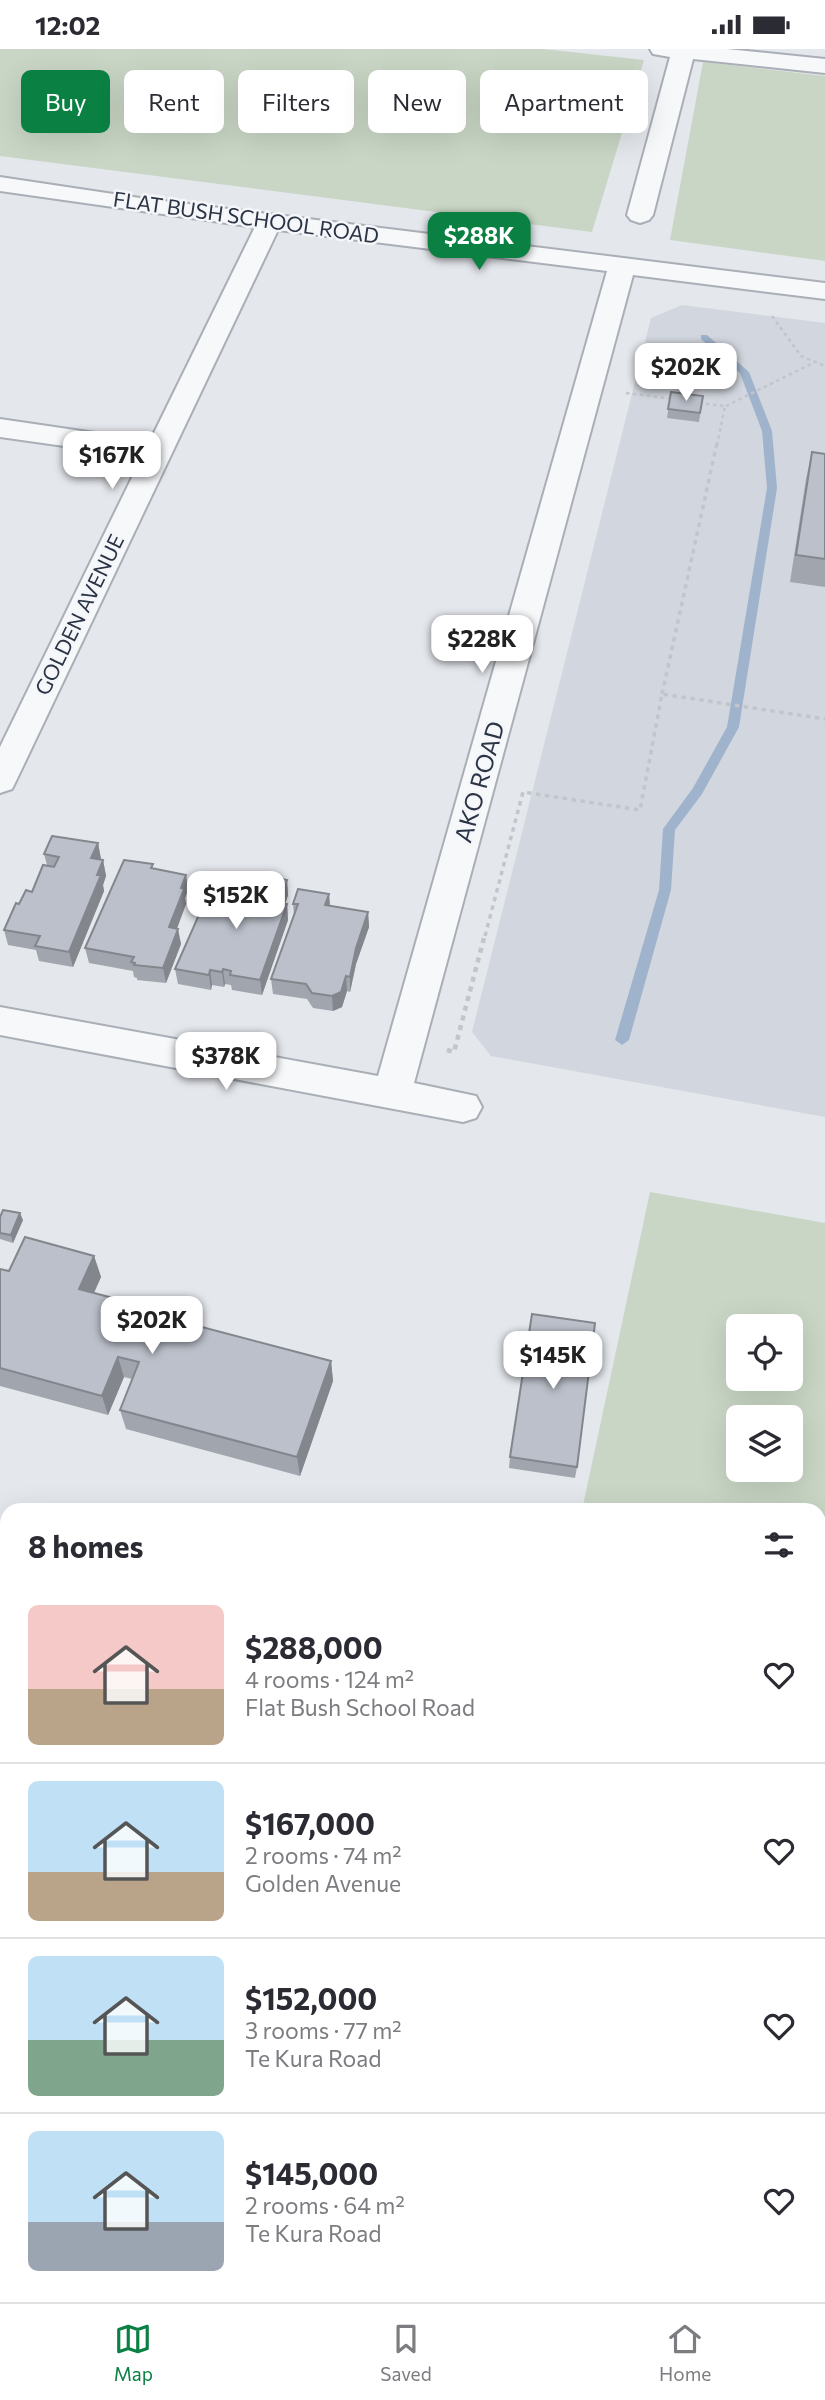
<!DOCTYPE html>
<meta charset="utf-8">
<style>
body{margin:0;font-family:Commissioner,sans-serif;background:#f7f7f7;color:#2b2b33;height:100vh;display:flex;flex-direction:column;font-size:26px;white-space:nowrap}
*{box-sizing:border-box;margin:0}
p{font-size:23px;color:#7c7c81}
.icon{flex:none;width:38px;height:38px;fill:none;stroke:currentColor;stroke-width:2;stroke-linecap:round;stroke-linejoin:round}
.map{position:relative;flex:1;overflow:hidden}
.panel{position:absolute;left:0px;top:1454px;width:826px;height:800px;display:flex;flex-direction:column;background:#fff;border-radius:21px 21px 0 0;box-shadow:0 7px 28px #0002}
.panel>*{flex:none}
.banner{position:absolute;left:21px;top:21px;width:784px;height:63px;display:flex;gap:14px}
.buttons{position:absolute;left:726px;top:1265px;display:grid;gap:14px}
.buttons a{display:grid;place-items:center;width:77px;height:77px;border-radius:10px;background:#fff;box-shadow:0 7px 28px #0002;font-size:35px}
.price{position:absolute;translate:-50% -60px;padding:0 16px;border-radius:14px;background:#fff;color:#222;font-size:23px;line-height:46px;filter:drop-shadow(0 2px 4px #0008)}
.price::after{content:'';position:absolute;left:50%;top:42px;width:21px;height:16px;margin-left:-10px;background:inherit;clip-path:polygon(0 0,100% 0,50% 100%)}
.price.selected{background:#0b8043;color:#fff}
ul{padding:0;list-style:none}
li{display:flex;align-items:center;gap:21px;height:175px;padding:0 28px}
li+li{border-top:2px solid #e1e1e2}
li span{display:grid;place-items:center;flex:none;width:196px;height:140px;border-radius:10px;color:#555}
li>.icon{margin-inline-start:auto}
span .icon{width:84px;height:84px;fill:#fffc;stroke-width:1}
li b{font-size:30px}
h2{display:flex;justify-content:space-between;align-items:center;height:84px;padding:0 28px;font-size:30px}
.tag{padding:0 24px;border-radius:10px;background:#fff;box-shadow:0 7px 28px #0002;font-size:24px;line-height:63px}
.tag.selected{background:#0b8043;color:#fff}
.status{display:flex;justify-content:space-between;align-items:center;height:49px;padding:0 35px;background:#fff;direction:ltr}
.status svg{height:19px;fill:currentColor}
.tabs{display:flex;justify-content:space-around;align-items:center;height:98px;border-top:2px solid #e1e1e2;background:#fff;font-size:19px;color:#7c7c81}
.tabs a{display:grid;justify-items:center;gap:4px}
.tabs .selected{color:#0b8043}
.map>svg:first-child{display:block}
.built{fill:#d2d6de}
.green{fill:#c9d6c5;fill-rule:evenodd}
.lines{fill:none;stroke-linecap:round;stroke-linejoin:round}
.stream{fill:#9fb4cc;fill-rule:evenodd}
.minor-casing{stroke:#a9aeb7;stroke-width:4}
.path-far2{stroke:#c2c5cb;stroke-width:2.5;stroke-dasharray:3.5 3.5;stroke-linecap:butt}
.path-far1{stroke:#c2c5cb;stroke-width:3.5;stroke-dasharray:4.5 4.5;stroke-linecap:butt}
.path{stroke:#c2c5cb;stroke-width:4.5;stroke-dasharray:5 5;stroke-linecap:butt}
.minor{fill:#f7f8fa;fill-rule:evenodd}
.wall{fill:#a1a5ae}
.shaded-wall{fill:#83868d}
.building{fill:#bbc0ca;stroke:#83868d;stroke-width:2}
.labels{text-anchor:middle;stroke-width:5;stroke-linejoin:round;paint-order:stroke}
.far-street-label{font-size:21px;fill:#2b3445;stroke:#f4f6f9}
.street-label{font-size:24px;fill:#2b3445;stroke:#f4f6f9}
</style>
<div class="status"><b>12:02</b><svg viewBox="0 0 49 12"><path d="M0 12V9h3v3zM5 12V6h3v6zM10 12V3h3v9zM15 12V0h3v12zM26 1h20v11H26zM47 4h2v5h-2z"/></svg></div>
<div class="map">
<svg width="825" height="2253" viewBox="0 0 825 2253">
<rect width="100%" height="100%" fill="#e4e7ec"/>
<path class="built" d="M682,256L825,274V1068L491,1007L472,983L651,269Z"/>
<path class="green" d="M0,0H544L644,11L592,183L0,107Z
M703,13L825,27V212L670,191Z
M650,1143L825,1174V2253H0V1501L7,1503V2247H819V1461H582ZM738,1278H791V1330H738ZM791,1368V1421H738V1368Z"/>
<g class="lines">
<path class="stream" d="M701,286H707L749,323L772,382L777,439L739,678L702,745L675,781L671,841L629,991L622,996L615,991L659,841L663,780L693,739L727,678L767,439L762,382L740,324L701,290Z"/>
<g class="minor-casing">
<path id="minor" d="M650,0H727L825,10V24L693,10L653,166L649,171L640,174L631,171L627,166L670,8L653,5Z
M0,128L140,149L825,234V250L633,226L414,1034L476,1047L482,1058L476,1069L463,1073L0,986V958L378,1027L607,222L278,181L16,732L12,740L0,744V698L142,408L0,388V370L150,392L255,178L0,142Z"/>
</g>
<path class="path-far2" d="M772,267L801,307L825,317
M626,344L673,350
M699,354L725,357L717,396
M726,357L813,314"/>
<path class="path-far1" d="M662,645L717,394
M485,887L523,743L640,761L662,645L825,670"/>
<path class="path" d="M447,1001L454,1003L485,885"/>
<use href="#minor" class="minor"/>
</g>
<path class="wall" d="M671,343L703,347L699,373L667,369Z
M812,403L825,405V538L790,533L806,430Z
M98,794L101,811H103L106,827L103,836L104,842L73,918L39,912L36,901L8,896L4,881L19,855L32,843L47,816L44,805Z
M154,820L186,826L188,841L185,849L186,855L177,879L181,895L166,934L137,931V929L134,928L133,922L89,914L85,899Z
M287,831L288,846L285,855H287L288,871L262,946L232,941L231,936L225,935L224,938L212,936L211,941L178,935L175,920L239,848L253,839Z
M329,845L330,857L368,863L369,878L356,915L350,943L347,942L342,958L333,962L313,959L307,950L273,945L271,930L294,867L293,855Z
M0,1168L23,1171L13,1194L0,1190Z
M94,1207L101,1228L94,1244L162,1262L164,1268L331,1312L333,1332L300,1427L126,1380L120,1361L132,1330L124,1328L108,1366L0,1337V1220L9,1222Z
M510,1408L577,1418L575,1429L509,1419Z"/>
<path class="shaded-wall" d="M98,794L101,810L95,825L91,809Z
M103,811L106,827L103,836L104,842L73,918L69,903Z
M186,826L188,841L185,849L186,855L172,893L169,878Z
M287,831L288,846L280,870L279,854Z
M329,845L330,860L325,856Z
M287,855L288,871L262,946L260,931Z
M368,863L369,878L356,915L350,943V928L356,899Z
M178,880L181,895L166,934L163,919Z
M223,920L225,935L224,938L222,923Z
M210,921L212,936L211,941L209,926Z
M346,927L347,942L342,958L333,962L332,947Z
M20,1164L23,1171L13,1194L11,1186Z
M94,1207L101,1228L86,1261L79,1240Z
M118,1308L124,1328L108,1366L102,1347Z
M331,1312L333,1332L300,1427L297,1408Z"/>
<path class="building" d="M671,343L703,347L700,364L668,360Z
M812,403L825,405V510L796,506Z
M52,787L98,794L91,809L103,811L97,826H101L69,903L35,897L40,887L4,881L16,854L19,855L26,841L32,843L43,816L54,818L59,808L44,805Z
M124,811L153,815L151,819L186,826L181,839L184,840L169,878L178,880L163,919L134,916L135,914L131,913L134,908L85,899Z
M258,826L287,831L279,854L287,855L260,931L230,926L231,922L223,920L222,923L210,921L209,926L175,920L209,843L239,848L243,838L253,839Z
M298,840L329,845L325,856L368,863L356,899L350,928L346,927L341,943L332,947L312,944L306,935L271,930L298,855H293Z
M3,1161L20,1164L11,1186L0,1184V1168Z
M25,1188L94,1207L79,1240L162,1262L160,1267L331,1312L297,1408L120,1361L139,1313L118,1308L102,1347L0,1319V1220L9,1222Z
M532,1265L595,1274L577,1418L510,1408Z"/>
<g class="labels">
<g class="far-street-label">
<text transform="translate(246 169) rotate(8)" y="7">FLAT BUSH SCHOOL ROAD</text>
<text transform="translate(80 566) rotate(-64)" y="7">GOLDEN AVENUE</text>
</g>
<g class="street-label">
<text transform="translate(480 733) rotate(-74)" y="8">AKO ROAD</text>
</g>
</g>
</svg>
<div class="buttons">
<a><svg class="icon" aria-label="locate" viewBox="0 0 24 24"><circle cx="12" cy="12" r="6"/><path d="M12 2v4M12 18v4M2 12h4M18 12h4"/></svg></a>
<a><svg class="icon" aria-label="layers" viewBox="0 0 24 24"><path d="M12 4l9 5-9 5-9-5zM3 14l9 5 9-5"/></svg></a>
</div>
<b class="price selected" style="left:479px;top:223px">$288K</b>
<b class="price" style="left:686px;top:354px">$202K</b>
<b class="price" style="left:112px;top:442px">$167K</b>
<b class="price" style="left:482px;top:626px">$228K</b>
<b class="price" style="left:236px;top:882px">$152K</b>
<b class="price" style="left:226px;top:1043px">$378K</b>
<b class="price" style="left:152px;top:1307px">$202K</b>
<b class="price" style="left:553px;top:1342px">$145K</b>
<div class="banner">
<a class="tag selected">Buy</a>
<a class="tag">Rent</a>
<a class="tag">Filters</a>
<a class="tag">New</a>
<a class="tag">Apartment</a>
</div>
<section class="panel">
<h2>8 homes<svg class="icon" aria-label="filters" viewBox="0 0 24 24"><path d="M4 7h16M4 17h16"/><circle cx="9" cy="7" r="2"/><circle cx="15" cy="17" r="2"/></svg></h2>
<ul>
<li><span style="background:linear-gradient(#f6c9c9 60%,#b9a48a 0)"><svg class="icon" aria-label="home" viewBox="0 0 24 24"><path d="M3 11l9-7 9 7M6 9v11h12V9"/></svg></span><div><b>$288,000</b><p>4 rooms · 124 m²</p><p>Flat Bush School Road</p></div><svg class="icon" aria-label="heart" viewBox="0 0 24 24"><path d="M12 20l-8-8c-3-5 5-10 8-4 3-6 11-1 8 4z"/></svg></li>
<li><span style="background:linear-gradient(#bfe0f5 65%,#b9a48a 0)"><svg class="icon" aria-label="home" viewBox="0 0 24 24"><path d="M3 11l9-7 9 7M6 9v11h12V9"/></svg></span><div><b>$167,000</b><p>2 rooms · 74 m²</p><p>Golden Avenue</p></div><svg class="icon" aria-label="heart" viewBox="0 0 24 24"><path d="M12 20l-8-8c-3-5 5-10 8-4 3-6 11-1 8 4z"/></svg></li>
<li><span style="background:linear-gradient(#bfe0f5 60%,#7fa58c 0)"><svg class="icon" aria-label="home" viewBox="0 0 24 24"><path d="M3 11l9-7 9 7M6 9v11h12V9"/></svg></span><div><b>$152,000</b><p>3 rooms · 77 m²</p><p>Te Kura Road</p></div><svg class="icon" aria-label="heart" viewBox="0 0 24 24"><path d="M12 20l-8-8c-3-5 5-10 8-4 3-6 11-1 8 4z"/></svg></li>
<li><span style="background:linear-gradient(#bfe0f5 65%,#9aa5b1 0)"><svg class="icon" aria-label="home" viewBox="0 0 24 24"><path d="M3 11l9-7 9 7M6 9v11h12V9"/></svg></span><div><b>$145,000</b><p>2 rooms · 64 m²</p><p>Te Kura Road</p></div><svg class="icon" aria-label="heart" viewBox="0 0 24 24"><path d="M12 20l-8-8c-3-5 5-10 8-4 3-6 11-1 8 4z"/></svg></li>
</ul>
</section>
</div>
<nav class="tabs">
<a class="selected"><svg class="icon" aria-label="map" viewBox="0 0 24 24"><path d="M3 6l6-2 6 2 6-2v14l-6 2-6-2-6 2zM9 4v14M15 6v14"/></svg>Map</a>
<a><svg class="icon" aria-label="saved" viewBox="0 0 24 24"><path d="M7 4h10v16l-5-4-5 4z"/></svg>Saved</a>
<a><svg class="icon" aria-label="home" viewBox="0 0 24 24"><path d="M3 11l9-7 9 7M6 9v11h12V9"/></svg>Home</a>
</nav>
